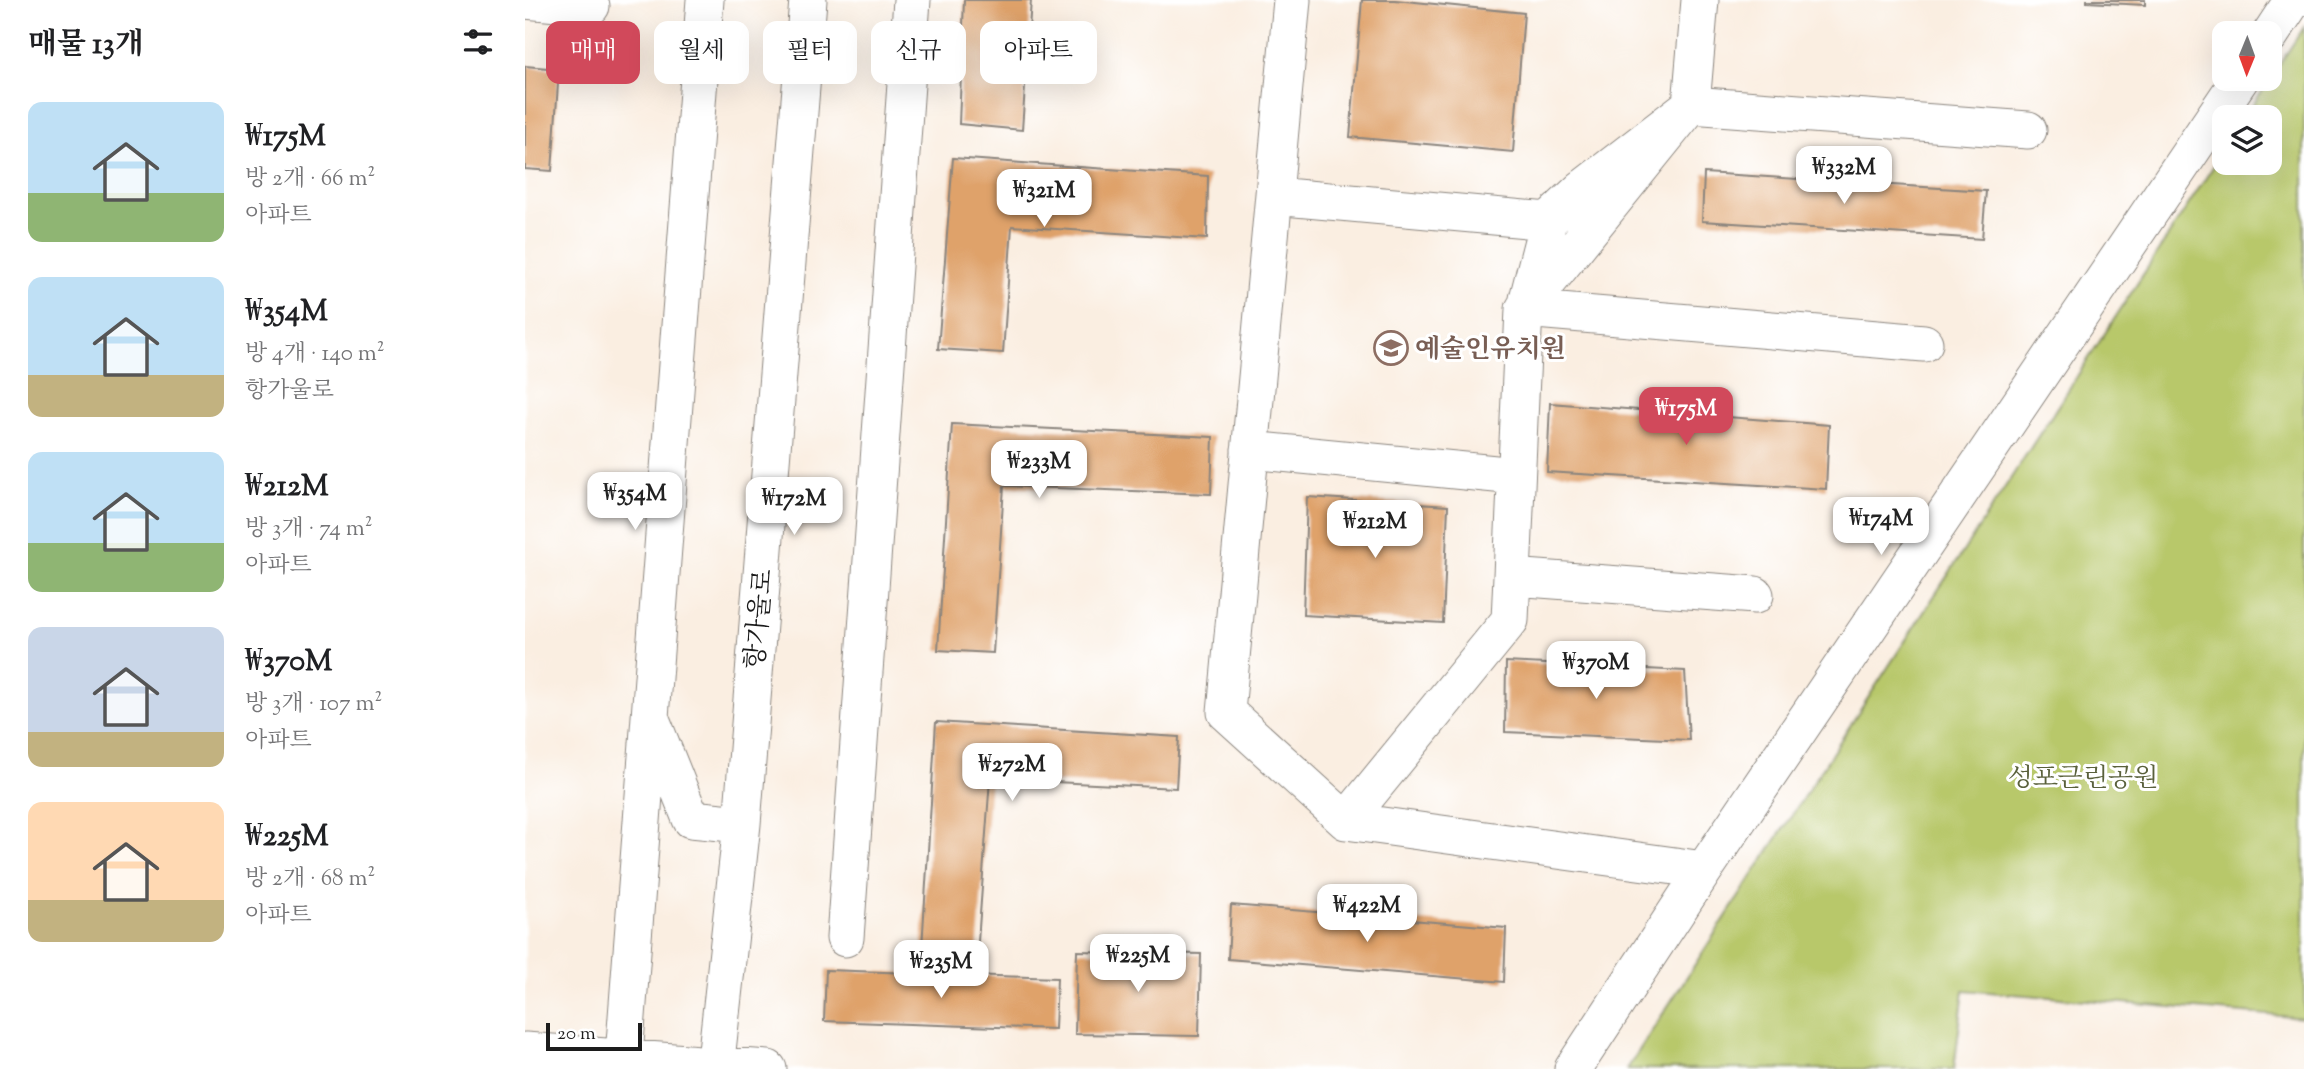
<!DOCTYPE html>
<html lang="ko">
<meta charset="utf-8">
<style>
body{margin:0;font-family:"Sorts Mill Goudy","Noto Serif KR",serif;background:#f6f6f6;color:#202124;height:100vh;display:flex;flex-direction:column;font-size:26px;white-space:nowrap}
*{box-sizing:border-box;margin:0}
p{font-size:23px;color:#757577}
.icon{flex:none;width:38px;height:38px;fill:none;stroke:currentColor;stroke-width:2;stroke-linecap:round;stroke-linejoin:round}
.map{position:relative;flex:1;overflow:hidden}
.drawer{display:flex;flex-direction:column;background:#fff;width:525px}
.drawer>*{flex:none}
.guide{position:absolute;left:21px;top:21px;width:665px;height:63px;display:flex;gap:14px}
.needle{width:46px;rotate:181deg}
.tools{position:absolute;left:1687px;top:21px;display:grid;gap:14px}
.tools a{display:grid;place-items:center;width:70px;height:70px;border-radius:14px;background:#fff;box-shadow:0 7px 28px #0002;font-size:35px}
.scale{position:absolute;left:21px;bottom:18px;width:96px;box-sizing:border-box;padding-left:7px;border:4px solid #1c1c1c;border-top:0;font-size:19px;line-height:24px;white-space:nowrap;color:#1c1c1c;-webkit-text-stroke:5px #fff;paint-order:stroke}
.price{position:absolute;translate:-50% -60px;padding:0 16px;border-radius:14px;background:#fff;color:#222;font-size:23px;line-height:46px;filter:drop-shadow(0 2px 4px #0008)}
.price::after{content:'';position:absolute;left:50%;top:42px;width:21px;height:16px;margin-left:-10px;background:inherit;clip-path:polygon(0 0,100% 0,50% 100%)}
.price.selected{background:#d1495b;color:#fff}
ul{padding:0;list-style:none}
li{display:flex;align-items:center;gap:21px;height:175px;padding:0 28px}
li span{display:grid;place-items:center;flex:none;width:196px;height:140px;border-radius:14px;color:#555}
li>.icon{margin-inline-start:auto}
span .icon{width:84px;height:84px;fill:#fffc;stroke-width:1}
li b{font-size:30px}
h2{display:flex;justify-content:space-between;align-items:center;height:84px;padding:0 28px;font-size:30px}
.pill{padding:0 24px;border-radius:14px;background:#fff;box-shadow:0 7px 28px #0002;font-size:24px;line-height:63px}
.pill.selected{background:#d1495b;color:#fff}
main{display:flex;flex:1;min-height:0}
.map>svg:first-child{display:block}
.green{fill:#b8c86b;stroke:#6a7244;stroke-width:2}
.building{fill:#dfa26b}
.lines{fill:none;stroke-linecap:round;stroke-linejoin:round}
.minor-casing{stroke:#8b857e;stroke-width:39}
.minor{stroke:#fff;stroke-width:37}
.labels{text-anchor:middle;stroke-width:6;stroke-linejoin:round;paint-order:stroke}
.education-label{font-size:26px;font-weight:bold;fill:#785e54;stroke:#fff;text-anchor:start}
.street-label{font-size:26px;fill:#1c1c1c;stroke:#fff}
.park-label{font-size:26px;fill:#5a613c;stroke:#fff}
</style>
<main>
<section class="drawer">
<h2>매물 13개<svg class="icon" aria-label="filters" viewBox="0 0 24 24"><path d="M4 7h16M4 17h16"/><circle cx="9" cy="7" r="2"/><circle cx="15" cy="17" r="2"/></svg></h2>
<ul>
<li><span style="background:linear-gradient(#bfe0f5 65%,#8fb573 0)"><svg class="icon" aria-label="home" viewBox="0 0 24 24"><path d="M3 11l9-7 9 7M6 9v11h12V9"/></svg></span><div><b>₩175M</b><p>방 2개 · 66 m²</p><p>아파트</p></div></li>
<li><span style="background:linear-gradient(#bfe0f5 70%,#c2b280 0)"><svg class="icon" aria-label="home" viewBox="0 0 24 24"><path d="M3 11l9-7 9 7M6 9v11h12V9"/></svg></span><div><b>₩354M</b><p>방 4개 · 140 m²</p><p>항가울로</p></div></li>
<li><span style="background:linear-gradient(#bfe0f5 65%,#8fb573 0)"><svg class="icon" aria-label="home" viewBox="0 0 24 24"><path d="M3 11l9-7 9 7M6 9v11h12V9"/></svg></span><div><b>₩212M</b><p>방 3개 · 74 m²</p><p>아파트</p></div></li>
<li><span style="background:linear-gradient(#c9d6e8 75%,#c2b280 0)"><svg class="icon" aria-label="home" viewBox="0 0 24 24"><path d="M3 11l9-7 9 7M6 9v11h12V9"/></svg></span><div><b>₩370M</b><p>방 3개 · 107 m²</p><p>아파트</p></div></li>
<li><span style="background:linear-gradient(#ffd9b3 70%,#c2b280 0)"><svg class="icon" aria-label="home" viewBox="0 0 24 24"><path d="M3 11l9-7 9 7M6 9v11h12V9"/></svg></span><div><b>₩225M</b><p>방 2개 · 68 m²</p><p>아파트</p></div></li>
</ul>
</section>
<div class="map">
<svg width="1779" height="1069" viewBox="0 0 1779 1069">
<rect width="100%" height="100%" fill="#fff"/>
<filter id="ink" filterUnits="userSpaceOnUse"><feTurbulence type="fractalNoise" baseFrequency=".0143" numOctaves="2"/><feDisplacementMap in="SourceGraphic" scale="14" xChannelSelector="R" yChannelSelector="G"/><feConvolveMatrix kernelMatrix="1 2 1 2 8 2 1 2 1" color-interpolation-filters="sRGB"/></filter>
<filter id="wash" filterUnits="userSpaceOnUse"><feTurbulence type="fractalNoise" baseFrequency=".00686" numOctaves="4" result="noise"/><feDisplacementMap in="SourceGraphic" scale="28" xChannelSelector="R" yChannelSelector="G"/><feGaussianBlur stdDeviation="1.57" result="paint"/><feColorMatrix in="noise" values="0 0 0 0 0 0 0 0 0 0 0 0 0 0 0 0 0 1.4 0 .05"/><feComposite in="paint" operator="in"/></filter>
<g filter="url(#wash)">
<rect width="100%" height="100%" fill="#faeee1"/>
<path class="green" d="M1779,27V1018L1439,990L1429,1069H1102L1699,150V163H1745V117H1720Z"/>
<g id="blocks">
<path class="building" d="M439,0H506L497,130L434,124Z
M837,0H870L999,13L988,152L825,137Z
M1562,0H1620V5L1562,2Z
M0,66L34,69L27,171L0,169Z
M428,158L683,176L682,239L487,226L478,353L413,349Z
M1179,173L1461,191L1457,239L1177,221Z
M1025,403L1304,425L1301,489L1022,472Z
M427,424L688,437L686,494L479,486L468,653L413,650Z
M782,497L923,506L918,623L778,615Z
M981,662L1160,671L1164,740L980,732Z
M411,722L654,737L651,788L465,779L452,955L397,948Z
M706,905L981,928L979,982L703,959Z
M552,951L676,954L674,1036L550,1034Z
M301,970L532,978L530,1029L299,1021Z"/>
</g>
</g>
<g filter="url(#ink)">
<use href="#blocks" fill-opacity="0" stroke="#8b857e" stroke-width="2"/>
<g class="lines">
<g class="minor-casing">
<path id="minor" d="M0,0L66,6
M767,0L701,712L821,821L1179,870
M1745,35L1768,0
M749,196L1023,221
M1003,299L1023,221L1057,189L1166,105L1175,0
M1000,310L1166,105L1503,130
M725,450L991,476
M987,577L1230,595
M128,724L166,819L217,824
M821,821L985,620L999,309L1399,343
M320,938L387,0
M0,1051L243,1069
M98,1069L180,0
M190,1069L217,824L283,0
M1048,1069L1179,870L1715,79"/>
</g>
<use href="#minor" class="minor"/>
</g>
</g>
<defs>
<g id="school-ring" transform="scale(1.75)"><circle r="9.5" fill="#fff" stroke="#8d6e63" stroke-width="1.5"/><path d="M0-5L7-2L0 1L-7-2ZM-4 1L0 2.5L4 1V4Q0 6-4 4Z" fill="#8d6e63"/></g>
</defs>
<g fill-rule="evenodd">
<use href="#school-ring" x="866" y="348"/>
</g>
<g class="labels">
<g class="education-label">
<text x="890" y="357">예술인유치원</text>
</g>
<g class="street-label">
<text transform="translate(233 619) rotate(-85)" y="9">항가울로</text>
</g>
<g class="park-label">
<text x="1558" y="786">성포근린공원</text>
</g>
</g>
</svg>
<div class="tools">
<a><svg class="needle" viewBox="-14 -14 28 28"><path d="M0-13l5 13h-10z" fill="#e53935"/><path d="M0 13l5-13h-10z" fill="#757577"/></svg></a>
<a><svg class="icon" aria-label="layers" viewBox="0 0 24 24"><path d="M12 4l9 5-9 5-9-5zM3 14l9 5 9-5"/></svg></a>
</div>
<div class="scale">20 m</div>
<b class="price" style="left:1319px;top:206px">₩332M</b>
<b class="price" style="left:519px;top:229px">₩321M</b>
<b class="price selected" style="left:1161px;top:447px">₩175M</b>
<b class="price" style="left:514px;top:500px">₩233M</b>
<b class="price" style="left:110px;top:532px">₩354M</b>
<b class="price" style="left:269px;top:537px">₩172M</b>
<b class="price" style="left:1356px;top:557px">₩174M</b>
<b class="price" style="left:850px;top:560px">₩212M</b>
<b class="price" style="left:1071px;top:701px">₩370M</b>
<b class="price" style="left:487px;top:803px">₩272M</b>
<b class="price" style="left:842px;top:944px">₩422M</b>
<b class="price" style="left:613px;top:994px">₩225M</b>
<b class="price" style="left:416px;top:1000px">₩235M</b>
<div class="guide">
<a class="pill selected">매매</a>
<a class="pill">월세</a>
<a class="pill">필터</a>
<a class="pill">신규</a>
<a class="pill">아파트</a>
</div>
</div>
</main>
